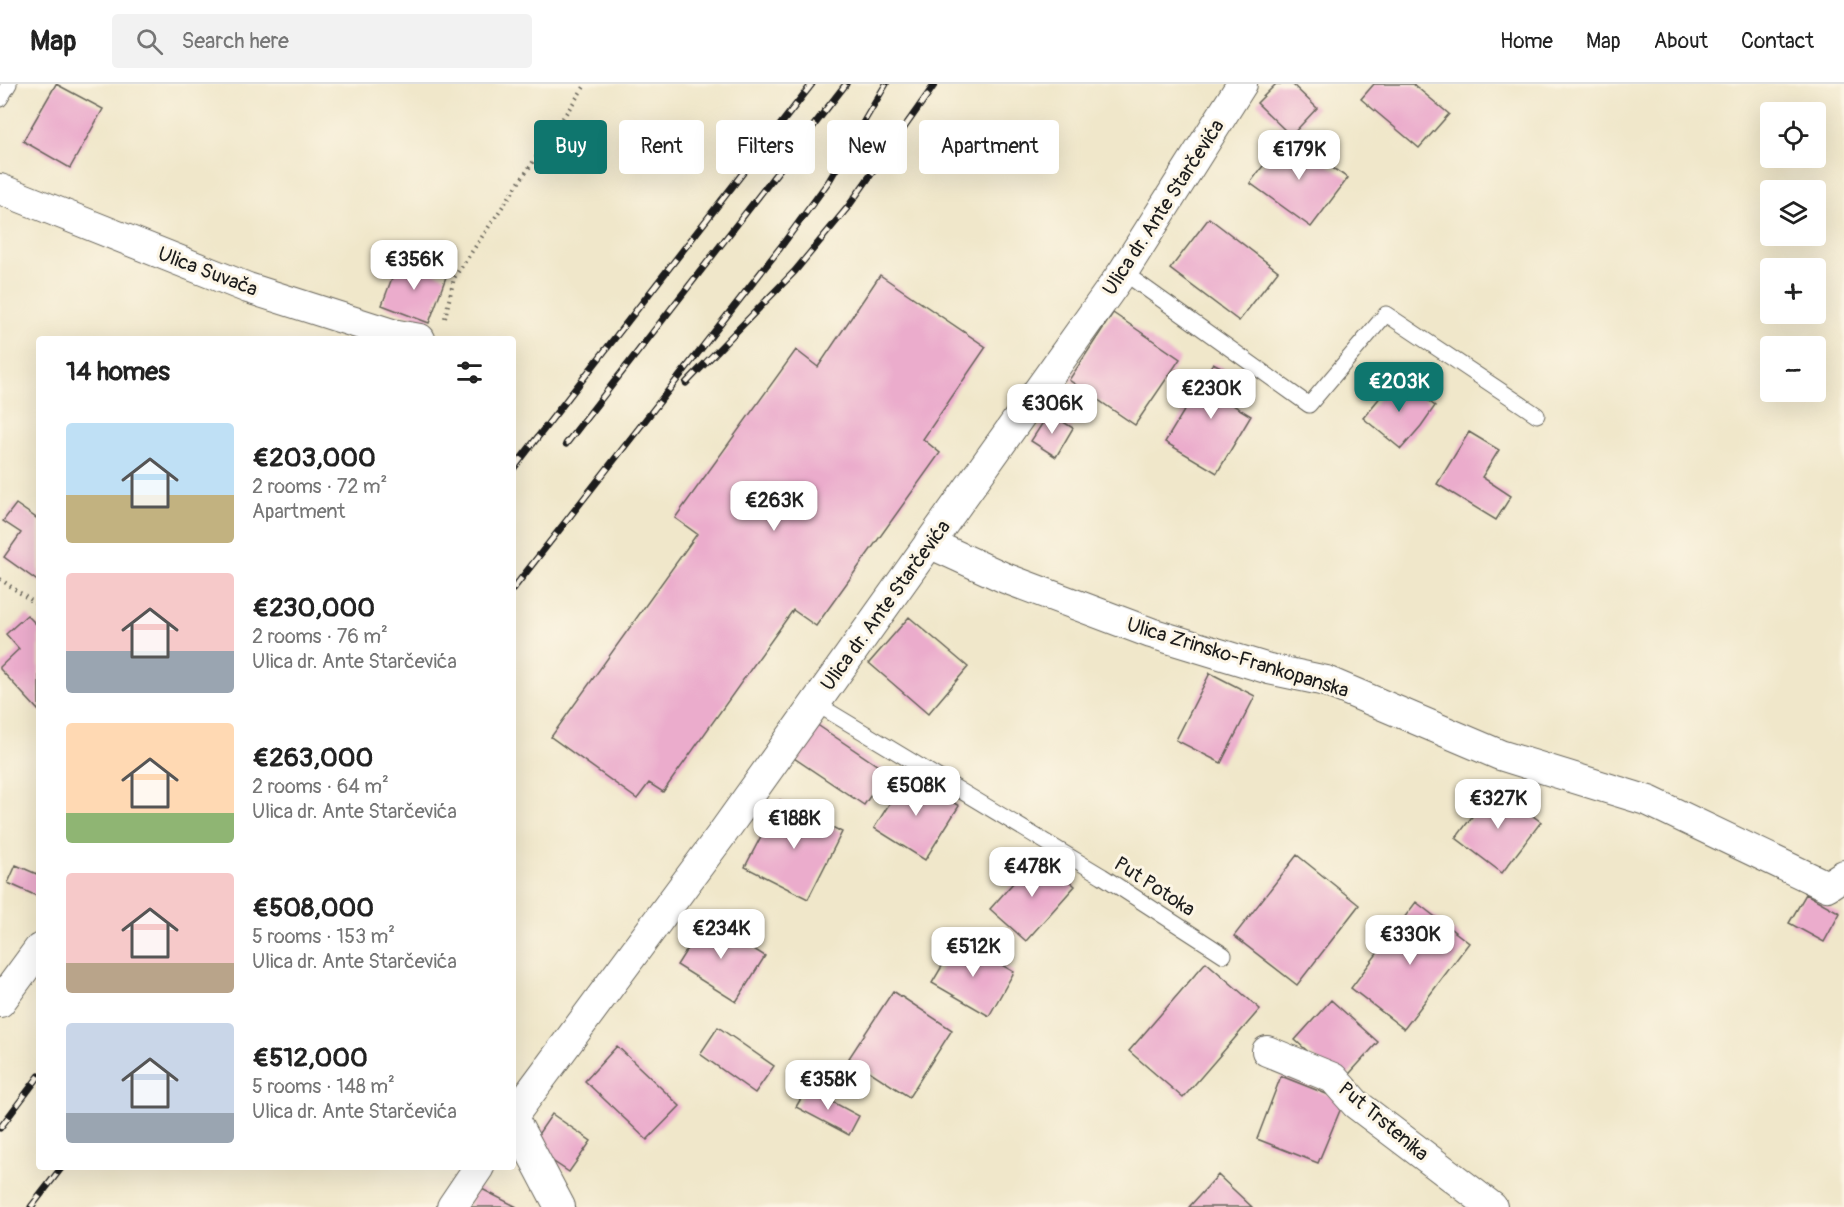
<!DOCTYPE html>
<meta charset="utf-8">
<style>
body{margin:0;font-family:Pangolin,sans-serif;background:#f2f2f2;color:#222;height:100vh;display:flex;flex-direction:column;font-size:22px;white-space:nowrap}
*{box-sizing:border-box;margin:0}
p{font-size:20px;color:#767676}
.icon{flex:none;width:33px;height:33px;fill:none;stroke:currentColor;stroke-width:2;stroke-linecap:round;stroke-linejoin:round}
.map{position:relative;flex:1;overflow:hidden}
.drawer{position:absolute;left:36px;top:252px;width:480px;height:834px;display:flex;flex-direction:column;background:#fff;border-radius:6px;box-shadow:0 6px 24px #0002}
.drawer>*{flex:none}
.guide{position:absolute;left:534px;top:36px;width:570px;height:54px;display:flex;gap:12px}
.controls{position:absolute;left:1760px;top:18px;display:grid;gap:12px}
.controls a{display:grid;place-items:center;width:66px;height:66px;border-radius:6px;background:#fff;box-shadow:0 6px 24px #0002;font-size:30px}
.price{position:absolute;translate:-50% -51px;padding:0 14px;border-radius:12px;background:#fff;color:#222;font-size:20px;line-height:39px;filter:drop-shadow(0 2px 3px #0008)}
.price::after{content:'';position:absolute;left:50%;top:36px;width:18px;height:14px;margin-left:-9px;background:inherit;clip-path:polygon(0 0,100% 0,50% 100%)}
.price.current{background:#0f766e;color:#fff}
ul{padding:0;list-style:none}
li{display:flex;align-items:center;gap:18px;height:150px;padding:0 30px}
li span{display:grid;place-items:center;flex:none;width:168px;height:120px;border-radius:6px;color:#555}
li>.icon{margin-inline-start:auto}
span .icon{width:72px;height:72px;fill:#fffc;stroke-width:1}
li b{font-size:26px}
h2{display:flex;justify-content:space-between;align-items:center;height:72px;padding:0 30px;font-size:26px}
.pill{padding:0 21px;border-radius:6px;background:#fff;box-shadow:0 6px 24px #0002;font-size:21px;line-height:54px}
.pill.current{background:#0f766e;color:#fff}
header{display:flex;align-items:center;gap:36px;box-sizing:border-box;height:84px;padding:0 30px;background:#fff;border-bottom:2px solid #e0e0e0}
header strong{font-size:28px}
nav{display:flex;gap:33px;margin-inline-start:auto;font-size:21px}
.search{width:420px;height:54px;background:#f2f2f2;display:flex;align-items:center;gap:15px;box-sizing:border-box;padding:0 21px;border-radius:6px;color:#767676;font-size:22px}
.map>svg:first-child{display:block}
.building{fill:#ebaccc}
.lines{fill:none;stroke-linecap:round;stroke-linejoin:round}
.service-casing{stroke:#666359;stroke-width:17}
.minor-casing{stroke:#666359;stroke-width:32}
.path{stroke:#666359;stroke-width:4;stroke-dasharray:1.5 4.5;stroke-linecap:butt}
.service{stroke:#fff;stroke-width:15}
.minor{stroke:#fff;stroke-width:30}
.rail-casing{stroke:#1c1c1c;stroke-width:7}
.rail{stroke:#fcf5e5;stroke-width:4.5;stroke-dasharray:14;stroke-linecap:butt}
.labels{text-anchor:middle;stroke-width:6;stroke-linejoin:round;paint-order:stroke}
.street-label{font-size:20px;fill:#1c1c1c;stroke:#fcf5e5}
</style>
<header>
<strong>Map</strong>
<div class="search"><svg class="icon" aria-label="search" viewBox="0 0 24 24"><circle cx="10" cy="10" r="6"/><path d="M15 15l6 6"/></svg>Search here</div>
<nav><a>Home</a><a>Map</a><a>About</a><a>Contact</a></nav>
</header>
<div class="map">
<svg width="1844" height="1123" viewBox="0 0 1844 1123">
<rect width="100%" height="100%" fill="#fcf5e5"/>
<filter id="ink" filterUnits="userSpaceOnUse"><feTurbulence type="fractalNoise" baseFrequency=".0167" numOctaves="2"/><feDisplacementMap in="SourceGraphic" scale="12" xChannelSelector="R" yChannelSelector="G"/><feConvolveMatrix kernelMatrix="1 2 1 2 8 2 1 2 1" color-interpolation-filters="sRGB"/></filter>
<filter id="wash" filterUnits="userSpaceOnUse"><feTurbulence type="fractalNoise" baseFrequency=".008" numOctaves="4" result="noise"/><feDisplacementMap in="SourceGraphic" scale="24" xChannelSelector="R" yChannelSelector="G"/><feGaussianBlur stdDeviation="1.35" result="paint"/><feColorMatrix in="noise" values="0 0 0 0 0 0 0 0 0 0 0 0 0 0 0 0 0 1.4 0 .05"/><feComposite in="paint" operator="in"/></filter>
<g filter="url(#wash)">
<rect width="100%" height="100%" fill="#f0e7ca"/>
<g id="blocks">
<path class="building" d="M56,0L103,25L70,84L23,57Z
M1276,0H1292L1317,24L1291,52L1257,19Z
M1374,0H1413L1449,30L1419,64L1361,15Z
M1285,53L1348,94L1311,143L1250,99Z
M1209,134L1278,187L1239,237L1170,185Z
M399,175L446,193L429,239L382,221Z
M880,191L986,263L923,355L940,369L816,542L793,526L663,708L649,699L637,715L551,653L697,450L675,434L796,266L818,283Z
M1113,229L1180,275L1135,341L1069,296Z
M1213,279L1244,295L1228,318L1251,332L1217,389L1165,358Z
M1397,293L1435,322L1421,342L1401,365L1363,334Z
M1049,329L1073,344L1056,373L1031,357Z
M1469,348L1499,366L1482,393L1511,412L1496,436L1437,400Z
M16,420L39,436V498L4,473L21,449L3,437Z
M27,531L39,543V627L0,585V583L19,565L6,550Z
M909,533L968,583L928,630L869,579Z
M1210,589L1255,612L1221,679L1176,656Z
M816,640L887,688L864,721L794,674Z
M908,690L959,722L925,776L874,744Z
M1494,703L1541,738L1502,789L1456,754Z
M780,716L842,748L808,815L745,783Z
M1039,770L1075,802L1026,857L990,825Z
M1297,771L1359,821L1297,901L1234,852Z
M16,781L39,791V813L8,799Z
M1806,810L1840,829L1824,858L1789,839Z
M1416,818L1469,859L1404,945L1351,904Z
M706,835L765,872L736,918L677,881Z
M958,855L1014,888L989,932L932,899Z
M1206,878L1260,925L1183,1014L1129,967Z
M893,907L952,946L909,1013L849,974Z
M1331,916L1378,958L1342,998L1295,956Z
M718,943L774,982L755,1009L700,970Z
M617,962L680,1022L647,1056L585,997Z
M1281,992L1344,1017L1318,1079L1257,1055Z
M807,1004L859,1032L849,1051L796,1023Z
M552,1030L591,1057L569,1088L530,1062Z
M1218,1091L1252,1123H1189Z
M478,1103L517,1123H468Z"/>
</g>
</g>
<g filter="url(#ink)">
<use href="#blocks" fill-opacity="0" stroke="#666359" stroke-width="1.5"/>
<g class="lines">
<g class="service-casing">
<path id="service" d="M0,15L9,0
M1123,188L1309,321L1386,230L1537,331
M815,619L1102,792L1224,871"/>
</g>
<g class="minor-casing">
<path id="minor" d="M0,105L248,204L392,250L420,255
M929,459L1005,494L1151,549L1269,585L1326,597L1500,671L1649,717L1827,802L1844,791
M0,918L39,865
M1267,967L1333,994L1356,1020L1492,1123
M513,1032L722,750L1123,188L1242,0
M513,1034L560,1123
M452,1123L479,1083"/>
</g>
<path class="path" d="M445,234L454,194L586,0
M0,495L39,522"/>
<use href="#service" class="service"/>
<use href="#minor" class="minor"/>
<g class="rail-casing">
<path id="rail" d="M686,299L795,187L848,123L935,0
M566,360L846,0
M513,385L812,0
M513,505L780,164L829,97L886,0
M0,1044L39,992
M31,1123L62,1083"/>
</g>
<use href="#rail" class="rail"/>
</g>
</g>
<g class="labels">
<g class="street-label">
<text transform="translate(1163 123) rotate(-57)" y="7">Ulica dr. Ante Starčevića</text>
<text transform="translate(208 187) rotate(21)" y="7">Ulica Suvača</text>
<text transform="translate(885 521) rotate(-54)" y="7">Ulica dr. Ante Starčevića</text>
<text transform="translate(1238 573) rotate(17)" y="7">Ulica Zrinsko-Frankopanska</text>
<text transform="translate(1155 802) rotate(33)" y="7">Put Potoka</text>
<text transform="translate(1384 1037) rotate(40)" y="7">Put Trstenika</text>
</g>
</g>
</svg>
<div class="controls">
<a><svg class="icon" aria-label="locate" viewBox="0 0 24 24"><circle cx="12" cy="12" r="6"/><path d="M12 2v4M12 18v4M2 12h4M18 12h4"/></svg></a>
<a><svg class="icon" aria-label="layers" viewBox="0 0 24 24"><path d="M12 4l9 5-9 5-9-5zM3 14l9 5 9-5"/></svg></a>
<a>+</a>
<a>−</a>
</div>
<b class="price" style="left:1299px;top:97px">€179K</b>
<b class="price" style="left:414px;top:207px">€356K</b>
<b class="price current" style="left:1399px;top:329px">€203K</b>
<b class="price" style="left:1211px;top:336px">€230K</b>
<b class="price" style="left:1052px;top:351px">€306K</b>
<b class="price" style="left:774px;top:448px">€263K</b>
<b class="price" style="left:916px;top:733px">€508K</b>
<b class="price" style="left:1498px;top:746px">€327K</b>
<b class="price" style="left:794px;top:766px">€188K</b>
<b class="price" style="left:1032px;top:814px">€478K</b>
<b class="price" style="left:721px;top:876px">€234K</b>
<b class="price" style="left:1410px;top:882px">€330K</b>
<b class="price" style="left:973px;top:894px">€512K</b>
<b class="price" style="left:828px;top:1027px">€358K</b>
<div class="guide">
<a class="pill current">Buy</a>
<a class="pill">Rent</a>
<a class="pill">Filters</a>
<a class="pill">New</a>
<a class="pill">Apartment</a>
</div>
<section class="drawer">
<h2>14 homes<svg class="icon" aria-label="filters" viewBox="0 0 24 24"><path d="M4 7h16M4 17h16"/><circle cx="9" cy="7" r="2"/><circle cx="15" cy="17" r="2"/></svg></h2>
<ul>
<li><span style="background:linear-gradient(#bfe0f5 60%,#c2b280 0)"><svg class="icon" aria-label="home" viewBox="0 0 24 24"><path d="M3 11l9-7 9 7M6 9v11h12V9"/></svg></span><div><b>€203,000</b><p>2 rooms · 72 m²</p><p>Apartment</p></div></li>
<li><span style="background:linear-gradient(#f6c9c9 65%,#9aa5b1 0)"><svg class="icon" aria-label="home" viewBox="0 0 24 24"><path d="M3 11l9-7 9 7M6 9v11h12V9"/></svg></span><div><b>€230,000</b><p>2 rooms · 76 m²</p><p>Ulica dr. Ante Starčevića</p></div></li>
<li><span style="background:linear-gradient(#ffd9b3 75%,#8fb573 0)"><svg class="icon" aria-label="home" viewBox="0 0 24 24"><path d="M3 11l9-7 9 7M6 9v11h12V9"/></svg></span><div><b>€263,000</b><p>2 rooms · 64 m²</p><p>Ulica dr. Ante Starčevića</p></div></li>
<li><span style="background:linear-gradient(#f6c9c9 75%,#b9a48a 0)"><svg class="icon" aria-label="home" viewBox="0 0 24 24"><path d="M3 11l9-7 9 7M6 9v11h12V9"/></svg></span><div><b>€508,000</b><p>5 rooms · 153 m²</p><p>Ulica dr. Ante Starčevića</p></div></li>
<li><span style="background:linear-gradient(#c9d6e8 75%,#9aa5b1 0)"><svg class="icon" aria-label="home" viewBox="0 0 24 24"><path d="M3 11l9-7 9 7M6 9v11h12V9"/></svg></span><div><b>€512,000</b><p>5 rooms · 148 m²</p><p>Ulica dr. Ante Starčevića</p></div></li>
</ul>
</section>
</div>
